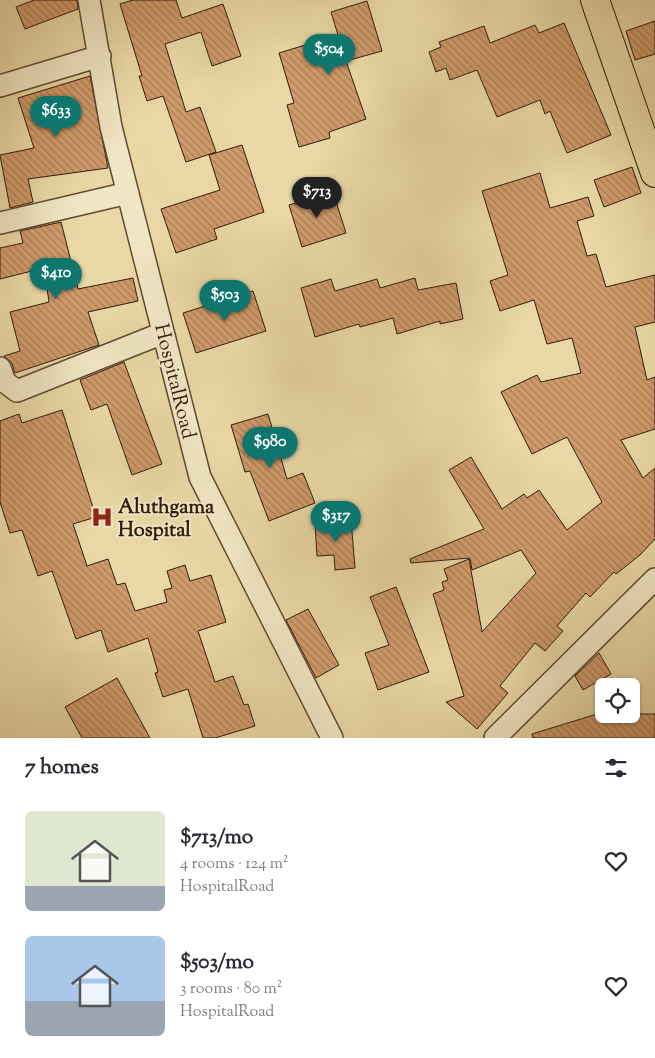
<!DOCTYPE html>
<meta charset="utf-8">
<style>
body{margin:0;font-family:"Sorts Mill Goudy",serif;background:#f2f2f3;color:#2b2b33;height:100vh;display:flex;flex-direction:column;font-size:19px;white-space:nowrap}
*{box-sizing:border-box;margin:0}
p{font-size:16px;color:#7c7c81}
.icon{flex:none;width:28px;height:28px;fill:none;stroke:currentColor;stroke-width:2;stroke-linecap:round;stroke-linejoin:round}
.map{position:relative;height:738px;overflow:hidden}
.sheet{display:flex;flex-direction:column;background:#fff;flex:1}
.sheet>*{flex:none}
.fabs{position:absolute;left:595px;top:678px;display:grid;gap:10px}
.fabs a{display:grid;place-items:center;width:45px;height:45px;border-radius:8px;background:#fff;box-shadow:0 1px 4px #0004;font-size:25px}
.price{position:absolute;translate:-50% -42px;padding:0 11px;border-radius:18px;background:#0f766e;color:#fff;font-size:16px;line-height:32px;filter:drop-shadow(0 1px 2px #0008)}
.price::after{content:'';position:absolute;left:50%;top:30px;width:15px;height:11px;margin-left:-8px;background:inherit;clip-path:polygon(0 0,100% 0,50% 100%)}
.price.current{background:#222;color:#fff}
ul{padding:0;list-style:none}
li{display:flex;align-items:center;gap:15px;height:125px;padding:0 25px}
li span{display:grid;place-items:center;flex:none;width:140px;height:100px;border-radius:8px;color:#555}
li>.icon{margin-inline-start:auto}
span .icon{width:60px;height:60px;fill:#fffc;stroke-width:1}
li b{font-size:21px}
h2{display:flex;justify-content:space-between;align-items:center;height:60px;padding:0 25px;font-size:21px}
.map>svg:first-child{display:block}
.building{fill:url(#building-back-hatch);stroke:#311b0c}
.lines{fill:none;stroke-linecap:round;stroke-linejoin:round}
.street-casing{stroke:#5f4a32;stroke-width:24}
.primary-casing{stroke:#311b0c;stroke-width:30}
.street{stroke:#f1e6c4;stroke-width:21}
.primary{stroke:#e9d8a5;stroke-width:28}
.labels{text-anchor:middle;stroke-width:4;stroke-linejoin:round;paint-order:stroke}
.street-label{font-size:20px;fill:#311b0c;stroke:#f1e6c4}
.poi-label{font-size:20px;font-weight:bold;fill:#311b0c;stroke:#f1e6c4;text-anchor:start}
</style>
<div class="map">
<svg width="655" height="738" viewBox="0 0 655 738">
<defs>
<pattern id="building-back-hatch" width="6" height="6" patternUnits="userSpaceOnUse" patternTransform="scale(1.25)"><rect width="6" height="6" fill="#d09b6a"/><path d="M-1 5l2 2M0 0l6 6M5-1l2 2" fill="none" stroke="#a97e56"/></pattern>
</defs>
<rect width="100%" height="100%" fill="#e9d8a5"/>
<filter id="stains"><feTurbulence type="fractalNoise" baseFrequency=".004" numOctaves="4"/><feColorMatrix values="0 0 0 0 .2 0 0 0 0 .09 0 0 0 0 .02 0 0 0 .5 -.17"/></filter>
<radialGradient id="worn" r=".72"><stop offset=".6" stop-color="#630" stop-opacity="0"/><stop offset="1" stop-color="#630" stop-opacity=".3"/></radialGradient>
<path class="building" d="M34,0H77L78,9L25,29L16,7Z
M133,0H176L182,18L223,4L241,56L212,66L201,32L165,44L186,112L200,107L216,152L186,162L163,96L147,101L139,76H142L120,4Z
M367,1L382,51L346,61L366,119L329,132L330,138L299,147L287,105L294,103L279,53L338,35L331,12Z
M655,21V54L635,60L626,31Z
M564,23L611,135L567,153L550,111L545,114L540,100L497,117L477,70L450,80L446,68L436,72L429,52L441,47L439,42L484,26L490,43L535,25L539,33Z
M90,76L108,168L28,179L33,202L10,208L0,155L34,148L18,98Z
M242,145L264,212L214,229L217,239L176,253L161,209L220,190L209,155Z
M632,167L641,193L604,207L594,180Z
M540,173L550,208L588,197L594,216L577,221L587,256L596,254L606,287L655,275V322L635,327L647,380L655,377V429L621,440L643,478L655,468V539L640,555L616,574L614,572L590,597L586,593L557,626L563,631L545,651L535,643L500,686L508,693L477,729L446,702L464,696L433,594L444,590L442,582L448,580L444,569L469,559L482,632L536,573L521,550L472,570L470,558L411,563L410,559L484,529L449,470L471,457L502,509L524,494L527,498L539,490L567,530L602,502L567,437L532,454L501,392L537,375L541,382L581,373L572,338L547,344L534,300L500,311L490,281L508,275L482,191Z
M333,192L346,233L302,247L289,205Z
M61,222L78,289L133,278L138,301L88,312L99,345L15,373L12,363L4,356L20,351L10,312L49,302L44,268L0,279V248L23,243L20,231Z
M415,278L418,290L456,283L463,319L440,324V321L397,334L393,318L360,327L359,324L315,337L301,288L331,279L335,291L377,279L380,288Z
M253,291L266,331L196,353L183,313Z
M124,362L162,464L132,475L107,404L91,410L80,380Z
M62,410L96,517L73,524L87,566L108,559L117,585L125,583L135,611L167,602L164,590L172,588L167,571L185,565L190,581L211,575L226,622L198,631L215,682L233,676L244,705L248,704L255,726L215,738H203L188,689L163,697L155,673L158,672L148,638L108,652L101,630L76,639L52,571L38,576L22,530L10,533L0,502V421L19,414L22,423Z
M268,414L287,479L303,473L315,503L269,521L250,471L245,472L231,425Z
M351,520L355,568L335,570L334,555L317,556L315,524Z
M396,587L429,672L378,690L365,653L389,645L370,597Z
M308,609L339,665L316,678L286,620Z
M599,653L611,674L583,690L575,676Z
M117,678L150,738H82L65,707Z
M597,714H655V738H533L532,734Z"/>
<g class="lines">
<g class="street-casing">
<path id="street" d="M89,0L111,127L200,477L332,738
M0,86L100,56
M0,223L128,193
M0,368L5,382L17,391L163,333
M495,738L655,579"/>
</g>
<g class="primary-casing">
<path id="primary" d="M595,0L655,173"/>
</g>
<use href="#street" class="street"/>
<use href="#primary" class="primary"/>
</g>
<defs>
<g id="hospital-bare" transform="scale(1.725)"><path d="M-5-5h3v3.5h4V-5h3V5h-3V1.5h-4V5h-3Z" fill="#8f2418" stroke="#f1e6c4" stroke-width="2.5" paint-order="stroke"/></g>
</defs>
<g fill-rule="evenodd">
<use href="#hospital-bare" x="102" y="517"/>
</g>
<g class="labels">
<g class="street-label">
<text transform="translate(176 381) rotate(76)" y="7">HospitalRoad</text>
</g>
<g class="poi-label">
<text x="118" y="513">Aluthgama<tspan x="118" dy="23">Hospital</tspan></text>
</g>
</g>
<rect width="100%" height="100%" filter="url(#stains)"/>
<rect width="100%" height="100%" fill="url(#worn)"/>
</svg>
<div class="fabs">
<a><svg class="icon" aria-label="locate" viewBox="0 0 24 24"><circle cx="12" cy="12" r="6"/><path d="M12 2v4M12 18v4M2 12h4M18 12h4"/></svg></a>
</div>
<b class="price" style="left:329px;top:76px">$504</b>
<b class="price" style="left:56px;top:138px">$633</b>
<b class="price current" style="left:317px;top:219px">$713</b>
<b class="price" style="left:56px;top:300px">$410</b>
<b class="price" style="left:225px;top:322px">$503</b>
<b class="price" style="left:270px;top:469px">$980</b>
<b class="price" style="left:336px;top:543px">$317</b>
</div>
<section class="sheet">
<h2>7 homes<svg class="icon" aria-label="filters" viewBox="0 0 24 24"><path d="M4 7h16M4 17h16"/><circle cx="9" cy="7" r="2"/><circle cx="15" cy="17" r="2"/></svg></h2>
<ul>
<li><span style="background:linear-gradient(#dfe7d0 75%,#9aa5b1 0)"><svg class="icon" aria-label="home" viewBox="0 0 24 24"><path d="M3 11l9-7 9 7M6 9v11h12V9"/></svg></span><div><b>$713/mo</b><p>4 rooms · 124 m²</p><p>HospitalRoad</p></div><svg class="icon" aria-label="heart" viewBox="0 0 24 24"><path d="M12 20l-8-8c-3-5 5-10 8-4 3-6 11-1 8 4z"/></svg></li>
<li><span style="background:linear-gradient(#a9c7e8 65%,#9aa5b1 0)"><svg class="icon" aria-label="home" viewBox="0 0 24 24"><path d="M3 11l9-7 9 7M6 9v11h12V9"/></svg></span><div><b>$503/mo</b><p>3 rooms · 80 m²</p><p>HospitalRoad</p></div><svg class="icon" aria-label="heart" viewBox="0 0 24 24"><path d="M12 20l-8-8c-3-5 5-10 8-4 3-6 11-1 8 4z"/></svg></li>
</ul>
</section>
